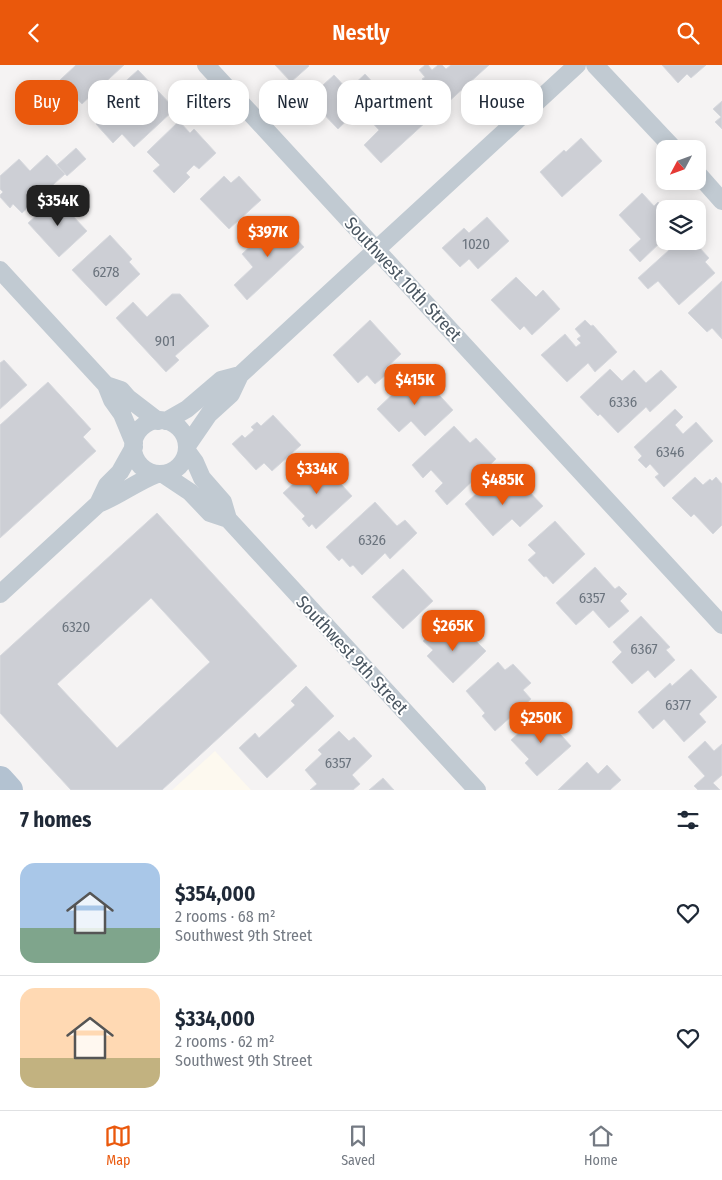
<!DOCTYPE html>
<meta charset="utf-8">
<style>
body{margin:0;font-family:"Fira Sans Condensed",sans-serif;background:#f6f6f7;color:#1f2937;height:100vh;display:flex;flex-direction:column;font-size:19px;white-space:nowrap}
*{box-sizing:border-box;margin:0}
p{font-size:16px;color:#747a83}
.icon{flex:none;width:28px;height:28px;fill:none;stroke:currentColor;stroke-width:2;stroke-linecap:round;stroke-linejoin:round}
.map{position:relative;height:725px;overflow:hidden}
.side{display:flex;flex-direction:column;background:#fff;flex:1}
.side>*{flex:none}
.banner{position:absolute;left:15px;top:15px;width:692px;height:45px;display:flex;gap:10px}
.needle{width:32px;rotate:229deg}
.buttons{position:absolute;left:656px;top:75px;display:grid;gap:10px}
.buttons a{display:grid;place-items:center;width:50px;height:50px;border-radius:10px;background:#fff;box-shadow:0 2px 12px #0003;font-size:25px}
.price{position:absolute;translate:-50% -42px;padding:0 11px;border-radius:10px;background:#ea580c;color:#fff;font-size:16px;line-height:32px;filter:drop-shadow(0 1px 2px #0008)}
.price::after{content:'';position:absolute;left:50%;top:30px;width:15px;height:11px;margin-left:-8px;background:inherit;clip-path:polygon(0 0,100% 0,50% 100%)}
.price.current{background:#222;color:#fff}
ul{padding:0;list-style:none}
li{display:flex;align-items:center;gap:15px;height:125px;padding:0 20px}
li+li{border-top:1px solid #e0e1e3}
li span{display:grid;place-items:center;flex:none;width:140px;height:100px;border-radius:15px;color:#555}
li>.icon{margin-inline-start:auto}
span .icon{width:60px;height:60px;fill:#fffc;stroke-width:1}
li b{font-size:21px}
h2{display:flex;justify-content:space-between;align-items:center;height:60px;padding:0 20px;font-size:21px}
.pill{padding:0 18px;border-radius:15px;background:#fff;box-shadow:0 2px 12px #0003;font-size:18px;line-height:45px}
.pill.current{background:#ea580c;color:#fff}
header{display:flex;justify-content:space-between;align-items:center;height:65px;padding:0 20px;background:#ea580c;color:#fff;font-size:22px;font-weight:600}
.dock{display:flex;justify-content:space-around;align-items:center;height:70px;border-top:1px solid #e0e1e3;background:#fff;font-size:14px;color:#747a83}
.dock a{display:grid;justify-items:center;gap:2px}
.dock .current{color:#ea580c}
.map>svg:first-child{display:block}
.commercial{fill:#fdf9ef}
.building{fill:#cdcfd5;stroke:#d7d9de;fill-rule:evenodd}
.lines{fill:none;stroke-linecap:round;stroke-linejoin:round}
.minor{stroke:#c1cad2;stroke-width:18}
.primary{stroke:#b3c2d1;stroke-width:28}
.labels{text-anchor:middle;stroke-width:4;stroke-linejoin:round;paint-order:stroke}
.number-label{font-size:15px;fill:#6b747e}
.street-label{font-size:18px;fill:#4a5661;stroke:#fff}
</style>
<header><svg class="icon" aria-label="back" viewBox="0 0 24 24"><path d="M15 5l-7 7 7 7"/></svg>Nestly<svg class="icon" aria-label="search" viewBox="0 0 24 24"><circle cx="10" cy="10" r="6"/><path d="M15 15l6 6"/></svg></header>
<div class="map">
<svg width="722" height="725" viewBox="0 0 722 725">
<rect width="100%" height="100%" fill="#f5f3f3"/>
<path class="commercial" d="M215,686L251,725H172Z"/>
<path class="building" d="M76,0H124L82,39L60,15Z
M275,0H308L309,1L291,17Z
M425,0H428L432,5L438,0H442L446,4L451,0H489L445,40L422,14L425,12L419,5Z
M662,0H706L691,13L687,9L678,18Z
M138,5L175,44L134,82L122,69L113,78L96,59L105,51L97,42Z
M365,9L377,22L360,38L362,41L338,64L316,41L319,37L312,30L334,10L348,25Z
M403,21L415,35L412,39L427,56L381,98L364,80L379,65L368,53Z
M722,36V64L715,57L721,52L713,44Z
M179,56L190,68L194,64L216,88L199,104L194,100L186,108L190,112L174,128L153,106L160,100L147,87Z
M581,73L602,96L562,132L540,107L564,85L566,87Z
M76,83L86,94L67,111L57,100Z
M47,90L65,109L22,148L13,139L10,143L0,132V130L3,127L0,124V111L19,94L30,106Z
M224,111L231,118L239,111L261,135L229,164L200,134Z
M642,128L654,141L658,137L665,145L663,150L665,153V173L640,197L629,185L641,174L619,150Z
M56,133L87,166L59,192L28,158Z
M487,152L509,176L478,204L469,194L460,202L442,183L464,163L469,168Z
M279,155L304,182L247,235L234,220L253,202L242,189Z
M110,170L132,194L129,197L140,209L106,241L72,205Z
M679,176H683L690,184L692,182L694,185L698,181L709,193L705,197L715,208L679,240L658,216L648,224L638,213Z
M516,212L536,232L543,225L560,244L532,270L524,261L520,265L491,235Z
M722,216V274L712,263L707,267L688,248Z
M172,229H180L209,261L175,291L179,295L166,307L116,253L133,237L147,252Z
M370,255L401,289L384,305L387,309L375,319L367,310L358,318L333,290Z
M585,255L591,261L593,260L617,287L595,307L588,298L567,317L541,290L565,269L576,282L581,278L577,274L581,271L575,264Z
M4,295L27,320L0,344V298Z
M610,304L622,316L634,305L646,318L661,305L677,322L650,347L646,342L618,368L600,349L598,351L580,332Z
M417,306L453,345L425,371L411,356L399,367L377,344Z
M48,317L91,364L83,372L96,386L0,473V360Z
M675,344L683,352L675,360L683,369L696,357L713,376L664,422L655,412L659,409L650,399L646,403L638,395L642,391L634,382Z
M273,350L301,380L272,406L264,398L256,405L232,379L242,370L245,373L254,365L251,362L257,357L261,361Z
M454,361L470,378L476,373L496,394L447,440L435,426L443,418L431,405L423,413L412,400Z
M319,395L352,431L316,464L312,459L309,462L302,454L305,451L283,428Z
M500,410L516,427L523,420L543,441L520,462L512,454L493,471L465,439L478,427L480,429Z
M695,412L703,420L710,414L712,416L716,412L722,419V460L713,469L694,449L691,452L672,433Z
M375,437L397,461L405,455L417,468L390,494L385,488L362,510L353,500L350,502L342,493L339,496L326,482Z
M157,448L297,601L162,725H71L0,648V591ZM151,533L210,597L117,683L57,619Z
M555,456L585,489L553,519L546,511L544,512L528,495L536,488L528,480Z
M595,502L615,524L619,521L627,529L620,536L629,546L609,563L593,545L576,560L556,538Z
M403,504L433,536L403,564L372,532Z
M641,551L670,582L666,585L675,595L655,613L648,605L632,619L612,597L622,587L613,577Z
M443,557L458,573L466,566L486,586L453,618L427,591L433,585L423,576Z
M498,597L505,605L513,599L531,618L523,625L531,634L495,666L482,651L485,648L466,626Z
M691,604L717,632L699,649L706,657L684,677L664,654L653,664L638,647L670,618L672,621Z
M306,621L334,651L267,713L239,683L255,668L259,673L295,640L291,636Z
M541,648L571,681L537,711L525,698L529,694L511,675Z
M339,666L349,676L354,672L372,691L352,710L360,719L353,725H310L317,719L305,705L322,689L318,685Z
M705,676L714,686L722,679V710L713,718L720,725H698L694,721L705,711L688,692Z
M587,697L598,709L607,700L621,715L610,725H558Z
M383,713L394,725H369Z"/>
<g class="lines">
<path class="minor" d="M206,0L722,560
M595,0L674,84
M698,109L722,136
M0,205L106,320L112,335L122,349L134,378
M106,320L121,325L128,333L158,356
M133 382a27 27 0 1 1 54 0a27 27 0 1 1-54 0Z
M166,356L187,344L221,315L240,310
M187,381L209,349L231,329L240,310L577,0
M187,386L195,397L202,413L223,437L228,454
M163,409L190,427L210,448L228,454L477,725
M98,439L107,420L120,407L134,382
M0,529L98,439C119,431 136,417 157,409"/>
<path class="primary" d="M0,715L9,725"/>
</g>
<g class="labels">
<g class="number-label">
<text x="476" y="184">1020</text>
<text x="106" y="212">6278</text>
<text x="165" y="281">901</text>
<text x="623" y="342">6336</text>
<text x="670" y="392">6346</text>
<text x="372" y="480">6326</text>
<text x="592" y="538">6357</text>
<text x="76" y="567">6320</text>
<text x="644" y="589">6367</text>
<text x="678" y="645">6377</text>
<text x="338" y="703">6357</text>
</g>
<g class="street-label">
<text transform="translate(403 214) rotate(47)" y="6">Southwest 10th Street</text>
<text transform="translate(352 590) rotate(47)" y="6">Southwest 9th Street</text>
</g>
</g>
</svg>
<div class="buttons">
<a><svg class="needle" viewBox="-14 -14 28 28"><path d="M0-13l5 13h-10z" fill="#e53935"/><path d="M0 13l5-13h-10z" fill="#747a83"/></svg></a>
<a><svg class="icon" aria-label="layers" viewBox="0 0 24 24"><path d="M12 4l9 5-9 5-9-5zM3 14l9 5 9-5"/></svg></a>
</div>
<b class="price current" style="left:58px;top:162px">$354K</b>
<b class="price" style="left:268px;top:193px">$397K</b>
<b class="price" style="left:415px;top:341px">$415K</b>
<b class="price" style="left:317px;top:430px">$334K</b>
<b class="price" style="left:503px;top:441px">$485K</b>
<b class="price" style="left:453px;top:587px">$265K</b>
<b class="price" style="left:541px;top:679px">$250K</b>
<div class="banner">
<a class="pill current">Buy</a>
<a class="pill">Rent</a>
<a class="pill">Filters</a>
<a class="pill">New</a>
<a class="pill">Apartment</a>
<a class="pill">House</a>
</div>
</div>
<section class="side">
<h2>7 homes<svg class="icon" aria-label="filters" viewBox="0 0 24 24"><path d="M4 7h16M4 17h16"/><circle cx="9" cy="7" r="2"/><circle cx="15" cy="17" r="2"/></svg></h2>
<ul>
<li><span style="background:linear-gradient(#a9c7e8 65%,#7fa58c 0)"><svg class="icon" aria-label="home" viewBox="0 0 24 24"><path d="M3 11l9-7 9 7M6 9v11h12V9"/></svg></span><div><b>$354,000</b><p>2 rooms · 68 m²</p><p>Southwest 9th Street</p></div><svg class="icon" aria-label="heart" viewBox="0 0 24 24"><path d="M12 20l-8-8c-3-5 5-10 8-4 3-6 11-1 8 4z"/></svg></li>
<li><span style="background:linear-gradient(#ffd9b3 70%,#c2b280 0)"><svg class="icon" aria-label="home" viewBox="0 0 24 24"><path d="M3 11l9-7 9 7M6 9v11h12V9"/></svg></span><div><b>$334,000</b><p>2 rooms · 62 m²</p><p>Southwest 9th Street</p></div><svg class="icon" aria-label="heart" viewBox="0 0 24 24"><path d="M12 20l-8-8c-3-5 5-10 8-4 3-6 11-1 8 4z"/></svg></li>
</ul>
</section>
<nav class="dock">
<a class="current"><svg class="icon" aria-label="map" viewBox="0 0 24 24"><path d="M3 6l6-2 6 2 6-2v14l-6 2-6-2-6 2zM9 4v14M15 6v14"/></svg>Map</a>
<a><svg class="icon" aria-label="saved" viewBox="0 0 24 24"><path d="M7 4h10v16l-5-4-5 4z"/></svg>Saved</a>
<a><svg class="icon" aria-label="home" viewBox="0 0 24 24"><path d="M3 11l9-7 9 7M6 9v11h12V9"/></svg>Home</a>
</nav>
